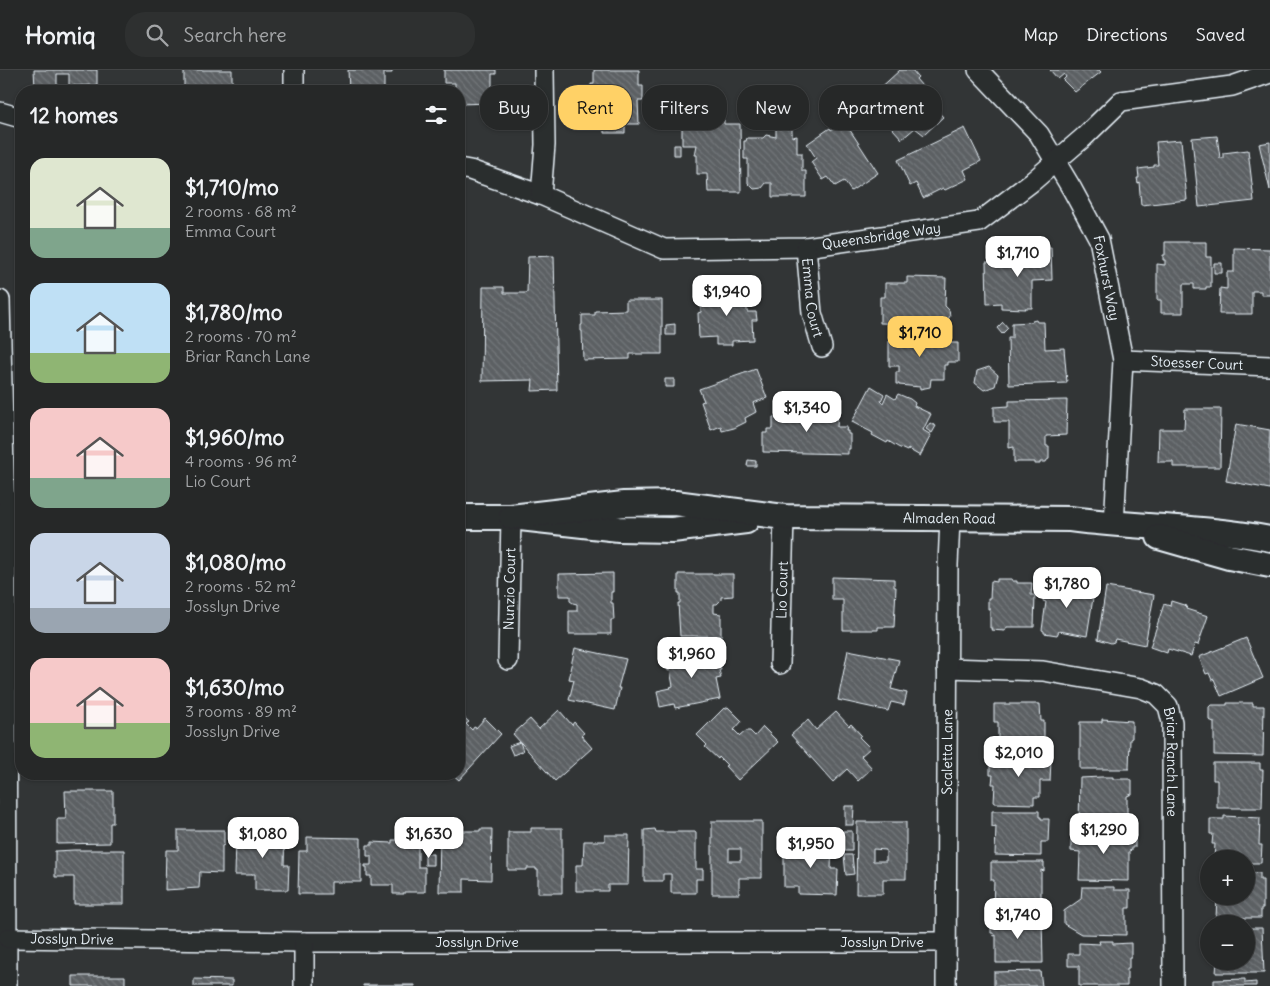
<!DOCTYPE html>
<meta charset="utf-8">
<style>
body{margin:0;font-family:Delius,sans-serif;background:#2e3030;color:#f1f3f6;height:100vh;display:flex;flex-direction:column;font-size:19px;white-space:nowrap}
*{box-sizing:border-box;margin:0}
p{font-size:16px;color:#a4a6a8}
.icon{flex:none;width:28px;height:28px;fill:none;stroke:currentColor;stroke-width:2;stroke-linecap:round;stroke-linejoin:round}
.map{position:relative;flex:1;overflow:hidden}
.side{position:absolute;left:15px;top:15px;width:450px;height:695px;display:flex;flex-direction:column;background:#262828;border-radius:20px;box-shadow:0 1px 4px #0004,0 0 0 1px #424445}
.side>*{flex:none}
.top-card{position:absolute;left:480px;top:15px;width:475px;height:45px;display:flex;gap:10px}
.tools{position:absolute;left:1200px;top:780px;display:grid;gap:10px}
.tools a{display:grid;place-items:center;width:55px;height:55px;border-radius:50%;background:#262828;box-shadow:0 1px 4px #0004,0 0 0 1px #424445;font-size:25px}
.price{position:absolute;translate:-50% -42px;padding:0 11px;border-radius:10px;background:#fff;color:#222;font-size:16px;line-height:32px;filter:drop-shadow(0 1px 2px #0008)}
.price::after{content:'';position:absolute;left:50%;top:30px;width:15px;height:11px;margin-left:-8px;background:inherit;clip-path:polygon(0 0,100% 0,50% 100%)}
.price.active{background:#ffd166;color:#111}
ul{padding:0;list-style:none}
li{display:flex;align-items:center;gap:15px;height:125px;padding:0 15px}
li span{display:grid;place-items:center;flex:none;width:140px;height:100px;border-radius:15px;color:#555}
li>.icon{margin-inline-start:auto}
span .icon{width:60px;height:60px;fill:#fffc;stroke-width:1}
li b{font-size:21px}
h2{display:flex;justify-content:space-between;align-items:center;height:60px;padding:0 15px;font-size:21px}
.chip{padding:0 18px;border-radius:20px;background:#262828;box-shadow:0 1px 4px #0004,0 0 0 1px #424445;font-size:18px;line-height:45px}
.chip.active{background:#ffd166;color:#111}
header{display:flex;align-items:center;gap:30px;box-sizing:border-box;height:70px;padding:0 25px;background:#262828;border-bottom:1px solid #424445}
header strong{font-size:24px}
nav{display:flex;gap:28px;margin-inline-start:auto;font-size:18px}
.search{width:350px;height:45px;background:#2e3030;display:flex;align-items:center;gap:12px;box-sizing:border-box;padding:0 18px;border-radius:20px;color:#a4a6a8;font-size:19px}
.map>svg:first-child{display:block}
.building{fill:url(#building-back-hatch);stroke:#e8f1f8;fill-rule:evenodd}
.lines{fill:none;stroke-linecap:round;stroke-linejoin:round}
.minor-casing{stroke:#e8f1f8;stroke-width:22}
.tertiary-casing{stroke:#e8f1f8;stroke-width:28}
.minor{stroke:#2a2d2e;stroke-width:19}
.tertiary{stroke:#2a2d2e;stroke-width:24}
.labels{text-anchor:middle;stroke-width:5;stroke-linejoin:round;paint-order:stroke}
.street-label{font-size:14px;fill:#e8f1f8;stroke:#2a2d2e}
</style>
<header>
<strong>Homiq</strong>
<div class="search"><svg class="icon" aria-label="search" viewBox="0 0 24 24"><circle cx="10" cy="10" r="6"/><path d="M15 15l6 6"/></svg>Search here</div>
<nav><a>Map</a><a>Directions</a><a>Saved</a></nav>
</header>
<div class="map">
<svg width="1270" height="916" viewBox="0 0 1270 916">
<defs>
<pattern id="building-back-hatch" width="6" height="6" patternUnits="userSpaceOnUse" patternTransform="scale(1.25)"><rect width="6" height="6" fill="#5c6063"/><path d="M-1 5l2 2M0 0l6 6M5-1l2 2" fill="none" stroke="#73777a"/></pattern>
</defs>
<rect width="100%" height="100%" fill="#323536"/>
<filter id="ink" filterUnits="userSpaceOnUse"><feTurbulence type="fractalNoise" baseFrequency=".02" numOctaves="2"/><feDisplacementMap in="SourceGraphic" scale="10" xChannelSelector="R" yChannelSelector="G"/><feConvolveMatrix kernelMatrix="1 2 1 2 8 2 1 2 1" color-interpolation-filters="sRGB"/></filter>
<g filter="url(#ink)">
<path class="building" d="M34,0H97V15L69,16V4H57V17L35,18Z
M184,0H232V14H241V21H184Z
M348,0H392V3H384V21H349Z
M444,0H496V4H492V33L459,34V21H455V13H444Z
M594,0H639V16H643V31H638L639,54H625V63H604V44H599V33H591V30H588V19H591V14H594Z
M900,0H912L918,7L916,9L922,16L919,20L920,21L922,18L927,23L924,25L943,47L924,65L915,58L902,69L884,49L882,51L865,32Z
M1050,0H1099L1101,2L1075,22L1063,10L1066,7L1064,4L1058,9Z
M724,50V54H740L741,122H708L707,104H697V85H695L697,75H682V53H686V51Z
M844,51L878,103L851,121L844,111L835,116L828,107L823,110L811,92L816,88L807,74L830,58L831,60Z
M783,56L792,58V67L797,66V83H802V101H806V127H772V113H766L762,118L754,119L748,113V89H744V71H746L747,68H763L766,65L776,67V58Z
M965,58L981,91L964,100L968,109L945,120L943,118L923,128L916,113L910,116L898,90Z
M1217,66L1220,88H1223V83L1248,80L1254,131L1199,137L1192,68Z
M1181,70L1187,130L1141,135L1139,112L1138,113L1137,108H1139L1138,99L1154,97V95H1158L1156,72Z
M1270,72V120L1259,74Z
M674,75H680V85H674Z
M1165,172H1206V187H1211V217H1206V219H1194V214H1183V243H1161V230H1157V194L1165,195V190H1163V185H1165Z
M1026,177H1051L1052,210L1032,211V238H1025L1026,239L1001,238V233L987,234L986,192H1009L1010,185H1026Z
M1234,178L1270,179V225H1261V221H1252V244H1219L1220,218L1227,219V202H1234Z
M554,186L557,320L532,321L533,310L482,311L483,217H504V223H527L528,187Z
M1214,193H1222V203H1214Z
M907,207L946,208L945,236L949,240L950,246L945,254L924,255V254L880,253V227H885V213H907Z
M714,219L747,220V223H749V234H747V242H756L757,250H752L753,270L732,271V275H716V267L699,268L698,243L701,242V228H714Z
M626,230H662V284H630V289L583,290L582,261H581V255H582V245H595V241L626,240Z
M1036,250L1037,252H1044L1045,279L1064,278L1067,313L1009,315L1008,268H1012V253L1032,252V251Z
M1003,252L1008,258L1002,264L997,258Z
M675,254V265H666V255Z
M919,260L931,262L930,269H948L947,273H958V292H947V295H944V309H931L930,317L920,319V317L899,315V314H896V302H899V296H889V265L914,266L913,262H919Z
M989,297L998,305L995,316L984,320L975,313L977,301Z
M756,299L767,328L753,333L756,342L745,348L746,352L734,358L722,361L721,356L711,360L701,332L704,331L699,319Z
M665,309H674V317H665Z
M871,316L884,324L881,331L883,333L887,324L895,329L898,324L910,329L915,333L914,336L931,344L923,360L931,365L920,386L908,379L907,381L898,377L888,371L887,373L872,365L873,363L852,352Z
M1067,330L1066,365L1046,366V376H1049V389L1047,390L1046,392H1040V394H1035V392H1014V377L1009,378V352H994V337L1009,336V331Z
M798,336H813L812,340L838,341L837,357H847L846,361H848V364H850V379H848V384L763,382V363H767V359H773V347H779V338H798Z
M1185,339H1221L1220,397H1173V392H1158L1159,359H1184Z
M930,353L936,356L932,363L926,359Z
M1236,354L1270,360L1269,380H1270V419L1226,411Z
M748,390L756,391V396H747Z
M613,503V522H611V533H613L614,550H611V564H569V541H577V534L573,533L570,531V526H559V504Z
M678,504H733V526L721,527V530L717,534H714V543L721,544V566H680L678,533H680V523H678Z
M832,507L894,509V517H896L894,557H878V560H843V530H832Z
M997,509H1012V511H1017V513H1032L1031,525H1035L1034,557H1007L1005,561L991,560L992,558H990V539H988V528H990L991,511L997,512Z
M1051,512L1073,516V513L1087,515L1086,521H1090L1088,527L1093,528L1087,566L1059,561L1057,565L1044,563V561L1042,560L1046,532L1043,531L1045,516L1050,517Z
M1106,517L1154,525L1145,575L1115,569L1114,572L1111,573L1098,569Z
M1171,531L1187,536L1186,539L1208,546L1198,575L1195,574L1191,586L1168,579L1167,583L1150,577L1164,534L1170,536Z
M1246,568L1263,608L1221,626L1214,609L1212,610L1209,603L1206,604L1199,587Z
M716,577L721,600H719L721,608L716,609L720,629L675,638L674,634L660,637L657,621L671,618L670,617L673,616L670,600L668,601L665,588Z
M575,578L626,589L618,618H620L615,640L569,630L574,610L569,609L571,601L570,600Z
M848,580L899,590L891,619L907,623L904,635L891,632L888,641L838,630Z
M1227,633H1253V636H1264L1263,686L1214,685V652L1209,650V637L1211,635H1227Z
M994,634H1040L1041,651H1044V669H1042V679L998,680V652H994Z
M728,637L742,651L734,660L740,666L746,661H750L755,666L763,657L778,672L738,710L725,696L727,695L719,687L718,689L705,677L707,675L697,665L724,638L725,639Z
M559,640L572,655L574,652L584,663L581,665L592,678L555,711L513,664L530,649L539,659Z
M836,642L849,656L851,654L861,665L859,667L870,678L861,686L872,698L858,711L847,699L833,712L791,665L808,650L816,660Z
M459,643L469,652L466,654L472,660L474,657L476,658L485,648L501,664L459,710L452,704H459Z
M1102,649L1132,651V668L1130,669L1129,699H1080V652H1102Z
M520,672L523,681L513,685L509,676Z
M1008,685H1042V689H1051L1050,711H1040V727H1034V734L994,733L995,714H992L993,705H990V688H999V686Z
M1213,693H1260V700H1263L1262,738H1217V710H1213Z
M69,704H106V706L69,707Z
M1101,707H1113V709H1129L1132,710V724L1127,726V753H1079L1080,708Z
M65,721H113V753H110V773L57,774V749H66Z
M845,736H854L853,755H845Z
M992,741H1039V747H1041V749H1049L1048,772H1041V786L995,785L996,756L992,757Z
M1224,746L1260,748L1259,775H1262L1261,793H1246V789H1214L1215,774H1212L1213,764H1210V749H1224Z
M712,751H762V808H739V824H712ZM729,779H741V791H729Z
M857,752H906V809H883V824H856ZM873,779L886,780V791H873Z
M250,758H269V761H285L284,795H289L288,820H255V804H252V805H235L236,767L241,766V763H250Z
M531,758H562V823H538V800H536V798H527V800H508V762H531Z
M480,759H492L491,810L464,809V822H439L440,761H480Z
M655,759L656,762H696V799H703V809H696V823H671V804H663V811H644V760Z
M178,760H224V775L222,776V803L200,802L199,818L165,820L166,780H178Z
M1093,760H1116L1117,762H1133V765H1135V777H1132V780L1129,781V811L1079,810L1080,782L1071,781V770H1080V763H1093Z
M843,761H852V781H843Z
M605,765H629L628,815H608V821H576V795H583L584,771H605Z
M307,767L361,768V812H331V824H298L299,781H307Z
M392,770H418V797H425V822H404V824H393V815H371V806H367V797H365V795H371V786H367V775H372V772L392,773Z
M806,773L832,774L831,799H838L837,825L798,824V817H784V777L806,776Z
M74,780H124V834H74V807H55V781Z
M425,784H433V795H425Z
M844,785H852L854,804L846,805Z
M991,792H1044V801L1041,800V830H1044V840H993L994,810H991Z
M1246,802L1260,803V810H1263V838H1261V848H1216L1217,826H1246Z
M1082,817H1114V820H1130V838H1126V865L1081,864L1064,854V841L1081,829Z
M993,848H1042L1043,893H996V865L994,866L993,863H991V850Z
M1246,858H1262L1264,903H1216L1217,891H1246Z
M1099,871H1113V874L1131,873V887H1129V899H1127V916H1079V896H1068V884H1079V873L1100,874Z
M1040,901L1042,916H994V902Z
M73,906H125V916H73Z
M194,909L232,910V916H194Z
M1245,909V913L1256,912V916H1214V910H1216Z
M363,915H415V916H363Z"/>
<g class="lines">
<g class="minor-casing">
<g id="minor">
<path d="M294,0V21"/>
<path id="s1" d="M978,0L1039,64L1072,119L1099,169L1123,290L1114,455"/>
<path d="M0,42L21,48"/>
<path id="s2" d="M459,98L470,100L541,125L664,179L806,177L979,152L1033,111L1084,67L1121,31L1232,16L1270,3"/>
<path d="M541,125L545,75L544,0"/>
<path id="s3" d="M806,177L812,243L822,277"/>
<path d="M0,230L6,488L7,916"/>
<path id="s4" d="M1123,290L1270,296"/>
<path id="s5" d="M508,590L511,447"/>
<path id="s6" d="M780,594L784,447"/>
<path id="s7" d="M947,598L1043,601L1141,618L1156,624L1168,636L1172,652L1173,916"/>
<path id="s8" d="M8,868L304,872H946"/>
<path d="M304,872V916"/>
<path id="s9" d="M946,916L948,495L950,449"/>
</g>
</g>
<g class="tertiary-casing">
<g id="tertiary">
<path d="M0,445H21"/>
<path d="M459,447H511L619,459L672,460L746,451"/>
<path id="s10" d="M511,447L624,434L675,433L784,447L1070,449C1137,458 1204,456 1270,469"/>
<path d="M1159,467L1229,487L1270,495"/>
</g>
</g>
<use href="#minor" class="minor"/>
<use href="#tertiary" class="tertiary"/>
</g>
</g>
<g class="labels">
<g class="street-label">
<text dy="5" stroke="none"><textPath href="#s2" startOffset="439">Queensbridge Way</textPath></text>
<text dy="5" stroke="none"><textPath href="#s1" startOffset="249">Foxhurst Way</textPath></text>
<text dy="5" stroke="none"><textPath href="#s3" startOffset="51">Emma Court</textPath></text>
<text dy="5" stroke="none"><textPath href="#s4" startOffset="74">Stoesser Court</textPath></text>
<text dy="5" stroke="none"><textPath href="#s10" startOffset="440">Almaden Road</textPath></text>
<text dy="5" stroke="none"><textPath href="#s5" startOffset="71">Nunzio Court</textPath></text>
<text dy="5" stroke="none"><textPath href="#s6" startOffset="74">Lio Court</textPath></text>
<text dy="5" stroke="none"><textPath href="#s9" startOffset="234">Scaletta Lane</textPath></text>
<text dy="5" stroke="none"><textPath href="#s7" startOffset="285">Briar Ranch Lane</textPath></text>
<text dy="5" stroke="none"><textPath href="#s8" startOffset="64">Josslyn Drive</textPath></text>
<text dy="5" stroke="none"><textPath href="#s8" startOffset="469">Josslyn Drive</textPath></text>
<text dy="5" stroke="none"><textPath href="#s8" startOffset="874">Josslyn Drive</textPath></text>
</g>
</g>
</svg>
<div class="tools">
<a>+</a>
<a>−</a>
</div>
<b class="price" style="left:1018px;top:208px">$1,710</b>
<b class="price" style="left:727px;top:247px">$1,940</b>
<b class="price active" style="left:920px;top:288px">$1,710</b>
<b class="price" style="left:807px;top:363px">$1,340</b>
<b class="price" style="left:1067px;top:539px">$1,780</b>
<b class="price" style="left:692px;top:609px">$1,960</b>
<b class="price" style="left:1019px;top:708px">$2,010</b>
<b class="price" style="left:1104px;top:785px">$1,290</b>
<b class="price" style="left:263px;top:789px">$1,080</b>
<b class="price" style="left:429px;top:789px">$1,630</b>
<b class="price" style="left:811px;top:799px">$1,950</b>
<b class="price" style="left:1018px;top:870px">$1,740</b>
<div class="top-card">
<a class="chip">Buy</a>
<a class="chip active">Rent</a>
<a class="chip">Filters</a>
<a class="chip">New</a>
<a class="chip">Apartment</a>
</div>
<section class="side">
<h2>12 homes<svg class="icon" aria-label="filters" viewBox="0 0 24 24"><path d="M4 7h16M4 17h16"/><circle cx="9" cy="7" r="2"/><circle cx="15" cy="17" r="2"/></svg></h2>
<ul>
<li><span style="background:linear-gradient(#dfe7d0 70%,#7fa58c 0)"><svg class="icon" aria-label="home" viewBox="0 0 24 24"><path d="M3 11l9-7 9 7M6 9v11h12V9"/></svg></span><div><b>$1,710/mo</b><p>2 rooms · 68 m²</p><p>Emma Court</p></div></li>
<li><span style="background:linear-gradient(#bfe0f5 70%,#8fb573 0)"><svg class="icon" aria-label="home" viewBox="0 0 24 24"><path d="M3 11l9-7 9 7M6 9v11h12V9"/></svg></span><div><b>$1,780/mo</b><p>2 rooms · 70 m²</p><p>Briar Ranch Lane</p></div></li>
<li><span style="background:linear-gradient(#f6c9c9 70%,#7fa58c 0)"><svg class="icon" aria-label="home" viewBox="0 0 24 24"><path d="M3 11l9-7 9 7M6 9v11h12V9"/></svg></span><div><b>$1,960/mo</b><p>4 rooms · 96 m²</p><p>Lio Court</p></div></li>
<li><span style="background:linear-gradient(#c9d6e8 75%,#9aa5b1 0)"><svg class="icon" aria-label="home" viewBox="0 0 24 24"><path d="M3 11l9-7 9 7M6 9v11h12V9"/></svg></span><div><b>$1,080/mo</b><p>2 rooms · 52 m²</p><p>Josslyn Drive</p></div></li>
<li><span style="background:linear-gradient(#f6c9c9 65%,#8fb573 0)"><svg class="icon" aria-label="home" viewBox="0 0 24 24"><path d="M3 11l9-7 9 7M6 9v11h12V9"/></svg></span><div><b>$1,630/mo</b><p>3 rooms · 89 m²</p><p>Josslyn Drive</p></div></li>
</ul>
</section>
</div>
